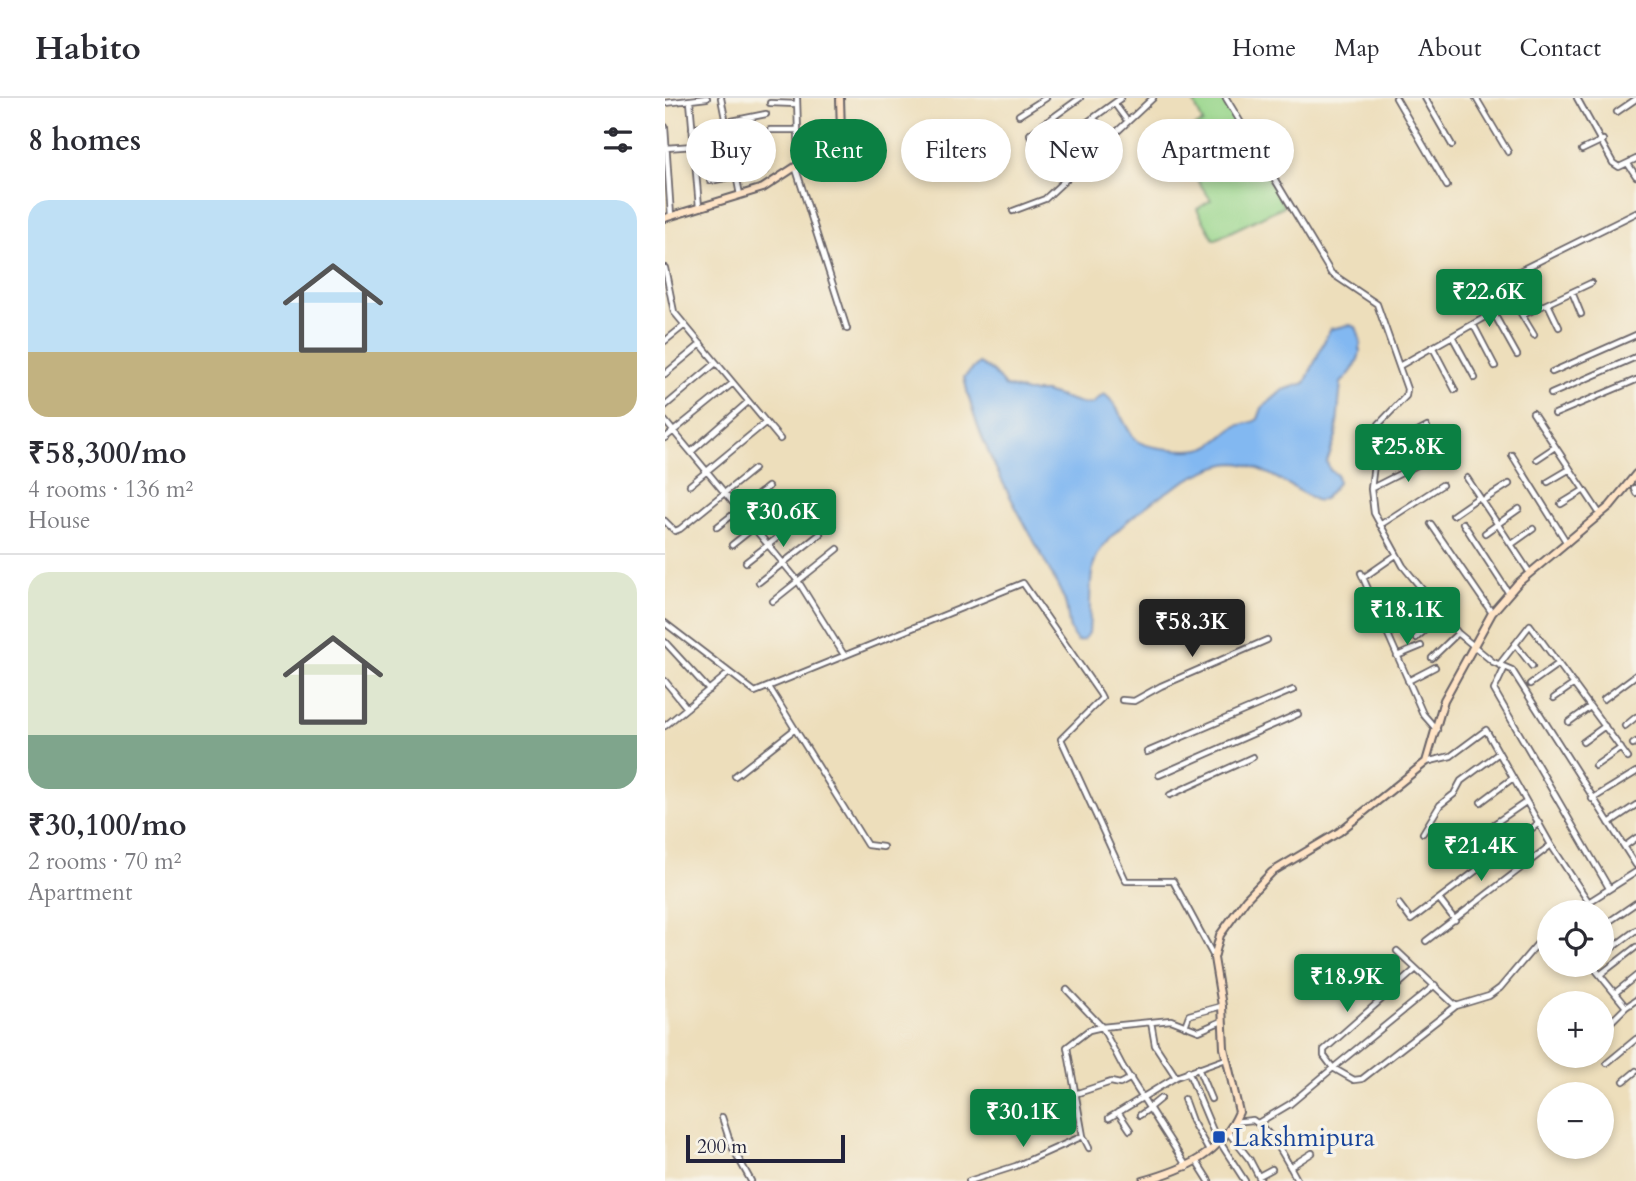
<!DOCTYPE html>
<meta charset="utf-8">
<style>
body{margin:0;font-family:Cardo,serif;background:#f7f7f7;color:#2b2b33;height:100vh;display:flex;flex-direction:column;font-size:26px;white-space:nowrap}
*{box-sizing:border-box;margin:0}
p{font-size:23px;color:#7c7c81}
.icon{flex:none;width:38px;height:38px;fill:none;stroke:currentColor;stroke-width:2;stroke-linecap:round;stroke-linejoin:round}
.map{position:relative;flex:1;overflow:hidden}
.details{display:flex;flex-direction:column;background:#fff;width:665px}
.details>*{flex:none}
.banner{position:absolute;left:21px;top:21px;width:665px;height:63px;display:flex;gap:14px}
.buttons{position:absolute;left:872px;top:802px;display:grid;gap:14px}
.buttons a{display:grid;place-items:center;width:77px;height:77px;border-radius:50%;background:#fff;box-shadow:0 4px 10px #0003;font-size:35px}
.scale{position:absolute;left:21px;bottom:18px;width:159px;box-sizing:border-box;padding-left:7px;border:4px solid #22223b;border-top:0;font-size:19px;line-height:24px;white-space:nowrap;color:#22223b;-webkit-text-stroke:5px #f7f3e8;paint-order:stroke}
.price{position:absolute;translate:-50% -60px;padding:0 16px;border-radius:7px;background:#0b8043;color:#fff;font-size:23px;line-height:46px;filter:drop-shadow(0 2px 4px #0008)}
.price::after{content:'';position:absolute;left:50%;top:42px;width:21px;height:16px;margin-left:-10px;background:inherit;clip-path:polygon(0 0,100% 0,50% 100%)}
.price.selected{background:#222;color:#fff}
ul{padding:0;list-style:none}
li{display:grid;align-content:center;gap:14px;height:371px;padding:0 28px}
li+li{border-top:2px solid #e1e1e2}
li span{display:grid;place-items:center;height:217px;border-radius:21px;color:#555}
li>.icon{margin-inline-start:auto}
span .icon{width:126px;height:126px;fill:#fffc;stroke-width:1}
li b{font-size:30px}
h2{display:flex;justify-content:space-between;align-items:center;height:84px;padding:0 28px;font-size:30px}
.pill{padding:0 24px;border-radius:32px;background:#fff;box-shadow:0 4px 10px #0003;font-size:24px;line-height:63px}
.pill.selected{background:#0b8043;color:#fff}
header{display:flex;align-items:center;gap:42px;box-sizing:border-box;height:98px;padding:0 35px;background:#fff;border-bottom:2px solid #e1e1e2}
header strong{font-size:33px}
nav{display:flex;gap:38px;margin-inline-start:auto;font-size:24px}
main{display:flex;flex:1;min-height:0}
.map>svg:first-child{display:block}
.green{fill:#98d68b;stroke:#5d7c63;stroke-width:2}
.water{fill:#82b8f1;stroke:#526d96;stroke-width:2}
.lines{fill:none;stroke-linecap:round;stroke-linejoin:round}
.street-casing{stroke:#696468;stroke-width:8}
.secondary-casing{stroke:#696468;stroke-width:10}
.street{stroke:#fff;stroke-width:4.5}
.secondary{stroke:#ffe4c6;stroke-width:6}
.transit-dot{fill:#1a4fb4;stroke:#f7f3e8;stroke-width:2.5}
.labels{text-anchor:middle;stroke-width:7;stroke-linejoin:round;paint-order:stroke}
.transit-label{font-size:26px;fill:#164399;stroke:#f7f3e8;text-anchor:start}
</style>
<header>
<strong>Habito</strong>
<nav><a>Home</a><a>Map</a><a>About</a><a>Contact</a></nav>
</header>
<main>
<section class="details">
<h2>8 homes<svg class="icon" aria-label="filters" viewBox="0 0 24 24"><path d="M4 7h16M4 17h16"/><circle cx="9" cy="7" r="2"/><circle cx="15" cy="17" r="2"/></svg></h2>
<ul>
<li><span style="background:linear-gradient(#bfe0f5 70%,#c2b280 0)"><svg class="icon" aria-label="home" viewBox="0 0 24 24"><path d="M3 11l9-7 9 7M6 9v11h12V9"/></svg></span><div><b>₹58,300/mo</b><p>4 rooms · 136 m²</p><p>House</p></div></li>
<li><span style="background:linear-gradient(#dfe7d0 75%,#7fa58c 0)"><svg class="icon" aria-label="home" viewBox="0 0 24 24"><path d="M3 11l9-7 9 7M6 9v11h12V9"/></svg></span><div><b>₹30,100/mo</b><p>2 rooms · 70 m²</p><p>Apartment</p></div></li>
</ul>
</section>
<div class="map">
<svg width="971" height="1083" viewBox="0 0 971 1083">
<rect width="100%" height="100%" fill="#f7f3e8"/>
<filter id="ink" filterUnits="userSpaceOnUse"><feTurbulence type="fractalNoise" baseFrequency=".0143" numOctaves="2"/><feDisplacementMap in="SourceGraphic" scale="14" xChannelSelector="R" yChannelSelector="G"/><feConvolveMatrix kernelMatrix="1 2 1 2 8 2 1 2 1" color-interpolation-filters="sRGB"/></filter>
<filter id="wash" filterUnits="userSpaceOnUse"><feTurbulence type="fractalNoise" baseFrequency=".00686" numOctaves="4" result="noise"/><feDisplacementMap in="SourceGraphic" scale="28" xChannelSelector="R" yChannelSelector="G"/><feGaussianBlur stdDeviation="1.57" result="paint"/><feColorMatrix in="noise" values="0 0 0 0 0 0 0 0 0 0 0 0 0 0 0 0 0 1.4 0 .05"/><feComposite in="paint" operator="in"/></filter>
<g filter="url(#wash)">
<rect width="100%" height="100%" fill="#eddebb"/>
<path class="green" d="M527,0H557L619,108L549,142L532,111L546,102L524,70L511,38L538,25Z"/>
<path class="water" d="M685,227L691,229C701,252 693,269 676,285L671,338L662,364L665,372L672,377L673,385L659,401L652,403C631,392 593,365 569,365C534,366 445,427 431,460C423,478 426,515 424,535L418,542L412,543C399,528 406,515 398,499C364,427 314,358 299,279L314,265L327,273L340,288L362,294H380L419,306H427L439,296C453,305 458,326 469,340C478,351 528,355 542,349C554,344 562,333 572,328C580,325 586,326 593,321L597,310L618,292L640,285L665,231Z"/>
</g>
<g filter="url(#ink)">
<g class="lines">
<g class="street-casing">
<path id="street" d="M56,0L75,97
M132,0L134,68
M415,0L365,36L371,61L456,0
M561,0L666,175L712,206L742,291L741,298L714,326L706,391L709,415L738,468L793,535L828,564L847,572L971,767
M731,0L782,88
M760,0L787,47
M811,0L843,54
M912,0L948,65L954,69L971,61
M25,3L34,109
M0,5L42,0
M105,5L132,6
M449,5L460,20
M952,14L971,1
M354,17L381,0
M429,20L441,37
M0,29L6,118
M27,31L101,16
M105,32H133
M409,34L423,54
M388,49L404,71
M1,50L29,48
M917,52L938,42
M29,57L100,44
M963,66L971,78
M131,71L182,231
M45,83L101,72
M348,113L380,101L488,0
M0,170L9,214L115,341
M907,194L916,216
M883,206L894,229
M828,214L852,257
M858,217L926,185
M808,226L830,268
M869,237L836,182L971,115
M787,238L810,280
M0,243L20,227
M768,250L790,292
M736,267L849,203
M887,274L971,237
M0,276L36,246
M886,296L971,259
M0,308L51,265
M868,315L935,416
M890,316L971,282
M0,323L133,483L179,557
M0,340L68,285
M26,354L83,304
M711,356L762,329
M847,357L902,445
M872,361L890,349
M802,380L865,475
M883,384L905,371
M25,387L100,325
M707,390L768,359
M969,390L971,395
M817,403L844,386
M896,406L919,392
M788,417L814,399
M0,423L10,433L15,431L89,371
M798,425L843,494
M766,426L827,515
M715,427L777,387
M52,429L103,389
M820,435L854,411
M847,446L868,431
M67,447L121,404
M81,464L139,419
M696,475L758,616L772,632
M698,480L731,457
M94,484L155,436
M108,503L173,451
M0,525L90,594L358,485L435,596L437,600L396,641L461,783H508L549,859
M721,534L738,526
M751,540L777,517
M0,544L44,592
M850,546L867,568
M732,558L756,548
M767,560L793,535
M834,567L865,527L963,660
M840,569L829,592L944,790
M0,583L22,610
M743,583L770,569
M865,586L893,566
M104,589L202,747L218,749
M889,600L909,586
M939,601L971,577
M457,602L469,603L496,588L602,542
M904,624L925,609
M0,628L64,575
M960,628L971,619
M918,644L940,628
M968,646L971,644
M482,654L628,592
M761,664L786,658L821,632L886,747L923,803
M930,668L956,650
M494,677L633,616
M70,678L130,631
M505,697L588,659
M927,701L971,674
M816,704L848,680
M944,725L971,707
M829,726L861,704
M758,735L775,707L789,696L796,683L834,655
M960,748L971,740
M774,801L790,822
M734,806L746,822L874,725
M908,814L971,774
M936,829L971,805
M761,843L886,747
M732,853L791,908
M936,858L971,832
M926,866L961,909L971,902
M751,871L659,952V958L668,970L770,887
M936,876L971,849
M402,892L437,929L458,969L522,1069
M950,895L971,878
M486,924L490,947L511,979
M520,928L524,917L557,908
M937,933L961,909
M942,965L971,941
M533,970L546,1001
M523,973L549,1035L580,1083
M959,983L971,973
M410,996L446,984L455,986L466,980
M519,1001L527,1023L544,1053
M485,1009L496,1000
M453,1014L465,1032
M475,1017L485,1010
M57,1019L66,1047L86,1083
M444,1020L511,979L561,961
M569,1024L588,1022C610,1037 620,1060 633,1083
M593,1025L625,1006L668,970L689,982L697,981L791,908L824,898L835,890L884,832
M563,1034L585,1062L596,1083
M424,1050L418,1038L402,949L424,932L437,929L506,922L534,933L557,923
M532,1064L544,1083
M625,1069L647,1055
M594,1078L607,1071
M304,1083L351,1068L418,1038"/>
</g>
<g class="secondary-casing">
<path id="secondary" d="M0,120L98,90L173,41L176,34L175,0
M478,1083C521,1071 555,1057 574,1014L559,950L557,908L549,860L555,837L581,801L607,774L674,734L761,664L779,602L827,515L853,485L945,408L971,376"/>
</g>
<use href="#street" class="street"/>
<use href="#secondary" class="secondary"/>
</g>
</g>
<rect class="transit-dot" x="547" y="1032" width="14" height="14" rx="3.5"/>
<g class="labels">
<g class="transit-label">
<text x="568" y="1048">Lakshmipura</text>
</g>
</g>
</svg>
<div class="buttons">
<a><svg class="icon" aria-label="locate" viewBox="0 0 24 24"><circle cx="12" cy="12" r="6"/><path d="M12 2v4M12 18v4M2 12h4M18 12h4"/></svg></a>
<a>+</a>
<a>−</a>
</div>
<div class="scale">200 m</div>
<b class="price" style="left:824px;top:231px">₹22.6K</b>
<b class="price" style="left:743px;top:386px">₹25.8K</b>
<b class="price" style="left:118px;top:451px">₹30.6K</b>
<b class="price" style="left:742px;top:549px">₹18.1K</b>
<b class="price selected" style="left:527px;top:561px">₹58.3K</b>
<b class="price" style="left:816px;top:785px">₹21.4K</b>
<b class="price" style="left:682px;top:916px">₹18.9K</b>
<b class="price" style="left:358px;top:1051px">₹30.1K</b>
<div class="banner">
<a class="pill">Buy</a>
<a class="pill selected">Rent</a>
<a class="pill">Filters</a>
<a class="pill">New</a>
<a class="pill">Apartment</a>
</div>
</div>
</main>
